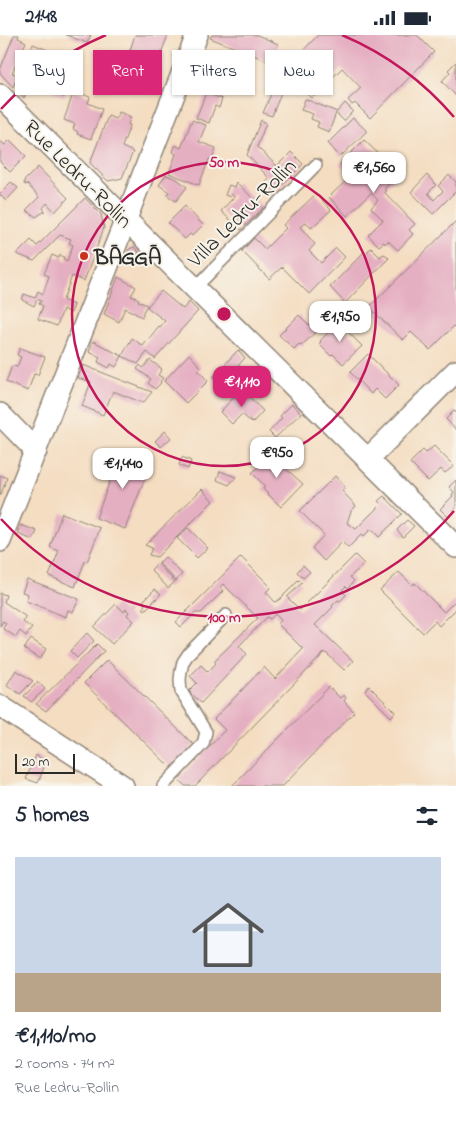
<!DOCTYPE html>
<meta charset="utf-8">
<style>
body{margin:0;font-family:"Indie Flower",sans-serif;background:#f6f6f7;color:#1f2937;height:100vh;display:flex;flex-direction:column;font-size:19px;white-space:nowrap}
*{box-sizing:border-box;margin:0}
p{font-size:16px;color:#747a83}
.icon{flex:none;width:28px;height:28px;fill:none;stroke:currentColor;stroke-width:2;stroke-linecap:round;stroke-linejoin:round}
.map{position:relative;height:751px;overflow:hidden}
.side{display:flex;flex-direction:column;background:#fff;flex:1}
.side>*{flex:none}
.hud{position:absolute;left:15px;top:15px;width:426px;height:45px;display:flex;gap:10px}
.scale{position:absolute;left:15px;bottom:12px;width:60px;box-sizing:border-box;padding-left:5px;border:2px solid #2b2b2b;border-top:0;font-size:14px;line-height:18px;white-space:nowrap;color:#2b2b2b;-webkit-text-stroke:4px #f7f3e8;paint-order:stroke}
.price{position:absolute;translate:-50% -42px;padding:0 11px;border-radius:10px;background:#fff;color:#222;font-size:16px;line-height:32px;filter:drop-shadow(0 1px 2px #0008)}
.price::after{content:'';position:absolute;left:50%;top:30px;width:15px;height:11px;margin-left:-8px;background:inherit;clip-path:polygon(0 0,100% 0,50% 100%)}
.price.selected{background:#db2777;color:#fff}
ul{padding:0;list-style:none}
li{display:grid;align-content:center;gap:10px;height:265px;padding:0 15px}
li span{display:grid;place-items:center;height:155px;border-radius:0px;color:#555}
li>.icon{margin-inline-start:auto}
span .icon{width:90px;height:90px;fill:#fffc;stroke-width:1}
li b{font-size:21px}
h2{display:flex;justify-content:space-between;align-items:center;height:60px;padding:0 15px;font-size:21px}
.pill{padding:0 18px;border-radius:0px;background:#fff;box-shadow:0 1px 4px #0004;font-size:18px;line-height:45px}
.pill.selected{background:#db2777;color:#fff}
.status{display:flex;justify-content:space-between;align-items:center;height:35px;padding:0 25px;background:#fff;direction:ltr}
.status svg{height:14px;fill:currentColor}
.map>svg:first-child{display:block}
.building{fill:#e5afc2}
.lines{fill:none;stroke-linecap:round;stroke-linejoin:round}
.service-casing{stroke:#908476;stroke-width:14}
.minor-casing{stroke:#908476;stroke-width:24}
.service{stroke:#fff;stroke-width:11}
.minor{stroke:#fff;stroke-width:21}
.ring{fill:none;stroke:#c2185b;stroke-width:2.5}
.poi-dot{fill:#c8321e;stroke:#f7f3e8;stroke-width:2}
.labels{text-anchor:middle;stroke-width:4;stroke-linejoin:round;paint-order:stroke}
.street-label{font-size:22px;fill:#2b2b2b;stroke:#f7f3e8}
.poi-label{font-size:22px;font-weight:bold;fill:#2b2b2b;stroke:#f7f3e8;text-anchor:start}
.centre{fill:#c2185b;stroke:#f7f3e8;stroke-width:2.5}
.ring-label{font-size:15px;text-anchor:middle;font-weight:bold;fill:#c2185b;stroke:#f7f3e8;stroke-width:4;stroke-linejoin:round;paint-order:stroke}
</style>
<div class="status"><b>21:48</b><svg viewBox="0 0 49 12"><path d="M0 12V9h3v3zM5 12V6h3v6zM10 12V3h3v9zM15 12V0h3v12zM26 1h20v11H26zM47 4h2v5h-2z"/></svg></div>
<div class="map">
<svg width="456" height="751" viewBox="0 0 456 751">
<rect width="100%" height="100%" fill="#f7f3e8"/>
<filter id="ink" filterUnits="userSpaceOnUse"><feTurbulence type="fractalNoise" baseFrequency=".02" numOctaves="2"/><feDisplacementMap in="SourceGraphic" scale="10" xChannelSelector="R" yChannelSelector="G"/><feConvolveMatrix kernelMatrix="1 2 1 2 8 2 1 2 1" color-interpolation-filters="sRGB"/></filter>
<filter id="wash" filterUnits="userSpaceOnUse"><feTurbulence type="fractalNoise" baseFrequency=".0096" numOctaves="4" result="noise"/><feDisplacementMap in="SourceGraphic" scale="20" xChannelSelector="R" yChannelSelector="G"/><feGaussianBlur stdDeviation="1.12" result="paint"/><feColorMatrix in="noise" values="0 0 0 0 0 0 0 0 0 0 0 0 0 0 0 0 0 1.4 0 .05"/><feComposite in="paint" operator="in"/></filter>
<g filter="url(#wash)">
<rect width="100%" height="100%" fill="#f4ddc1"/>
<g id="blocks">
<path class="building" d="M14,0H19L18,3L26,7L12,38L18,40L13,52L0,38V35Z
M66,0H91L87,8Z
M135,0H168L154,37L130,28L133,20L129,18Z
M212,0H257L278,9L271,27L210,3Z
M318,0H417L434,17L370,83L355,68L352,70L348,65L361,53L342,33L312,63L296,47L287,57L282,55L272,81L263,78L274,52L270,50Z
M33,9L84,30L82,36L76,33L64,62L53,57L60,40L38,31L39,27L28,21Z
M456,27V61L442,46L450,37L448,35Z
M211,28L225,33L218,52L204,47Z
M23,42L31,45L24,63L18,56Z
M74,56L90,62L88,68L102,74L91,104L77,99L78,97L73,94L75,89L64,85Z
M206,58L222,64L219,73L215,71L209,88L196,83Z
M305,64L337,77L345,68L353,76L344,86L336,78L329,97L317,92L319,87L311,84L313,79L301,75Z
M119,77L131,82L128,89L130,90L122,112L133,117L122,143L108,146L90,128L108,81L116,84Z
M353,83L367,96L340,122L328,108Z
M192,85L206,90L199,107L216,113L212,125L209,124L199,150L169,138L176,119L173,117L175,110L181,113Z
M261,85L266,88L257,112L277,131L291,117L303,129L272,160L263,150L269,143L247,120Z
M10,105L26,121L10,137L0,127V106L5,110Z
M364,105L388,128L393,124L403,134L385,153V158L415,189L409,195L413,199L398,215L388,206L385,209L384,207L379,211L368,200L383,185L371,173L378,165L371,158L347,181L329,162L352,140L340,129Z
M38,132L68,163L55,177L47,168L43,173L45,176L36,182L26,175L39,162L27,149L25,150L24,148V146Z
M166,140L177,144L187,152L176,166L167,160L169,157L159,150Z
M427,140L436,150L428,158L434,165L443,156L438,151L449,140L456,147V156L433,179L411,157Z
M11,147L18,153L6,166L0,160V158Z
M236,147L263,173L241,195L221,176L234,162L231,159L230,162L225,160L229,150L234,152Z
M316,159L331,175L311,193L306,187L300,192L315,209L309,216L321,228L336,213L345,222L309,259L282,232L269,244L242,216L254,203L265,214L286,193L283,190Z
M85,163L101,179L104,193L84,246L72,241L63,265L74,270L71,278L63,274L57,291L38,284L43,271L39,269L41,266L37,264L34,271L22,265L24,259L35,263L38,256L43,259L49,241L44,239L52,220L59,223L60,220L64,222L63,224L67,226L73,210L69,208L71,204L60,200L34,226L17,219L31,205L37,211Z
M185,171L203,190L192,201L190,199L185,204L168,188Z
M456,186V289L430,315L411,297L403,305L369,272Z
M134,212L139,217L135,224L127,220L129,214Z
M371,213L380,222L383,219L386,220L389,223L345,268L330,252L364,217L365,219Z
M118,242L136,252L131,261L139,264L138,266L147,270L142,279L144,280L142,282L125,273L119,287L104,279Z
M161,256L183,274L189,267L198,276L155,324L147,317L138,329L122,321L132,303L143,311L159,291L160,292L165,286L147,272Z
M299,280L309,290L313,285L320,293L301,311L299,309L294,314L279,300Z
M338,287L362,311L343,329L333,319L331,321L319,309L321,307L320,306Z
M93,306L122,321L116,332L111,329L109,333L98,327L100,322L89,317Z
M20,313L45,322L38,340L34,339L28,356L6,347L12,331L17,332L21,322L17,320Z
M238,315L245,323L234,335L240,342L229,353L222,347H218L213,342Z
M189,319L201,332L198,335L208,346L186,368L164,346Z
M368,319L399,350L385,364L375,354L371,359L350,337Z
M150,325L162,334L158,340L163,343L160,347L161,348L155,354L148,348L151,344L137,334L140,330L143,333Z
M83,330L152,357L143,368L113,356L103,380L82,371L91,347L78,343Z
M242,354L263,376L252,388L242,379L232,389L220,377Z
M292,369L301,378L275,403L269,397L282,383L280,381Z
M454,376L456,377V395L446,384Z
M165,396L171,403L161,412L155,406Z
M434,411L454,431L445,438L441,434L428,446L410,428L423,415L426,418Z
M276,414L287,425L282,430L303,449L281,472L263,454L265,451L252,438Z
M121,416L151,428L125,494L96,483Z
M182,422L191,426L188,434L179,430Z
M220,436L236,442L229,450L217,445Z
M0,440L7,443L0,461Z
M335,441L345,452L342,456L356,471L351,476L347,488L352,491L356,494L381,469L378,466L384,461L402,479L379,502L371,494L363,502L361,500L348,513L342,507L324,526L312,513L324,500L300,476Z
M456,445V473L448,482L440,474L453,461L452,460L454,457L449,452Z
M202,454L213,466L157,522L149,520L152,513L145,510Z
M62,478L100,493L87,527L85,526L75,552L49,541L59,516L50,512Z
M407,485L414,491L403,502L397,495Z
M21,490L37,496L33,505L18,499Z
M188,493L208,513L197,523L177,503Z
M355,520L364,529L350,542L354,546L348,553L346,551L342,555L346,560L340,566L338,565L332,571L333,572L315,590L353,626L344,635L325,617L195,751H185L178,744L225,695L214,684L264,632L275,644L303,614L278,589L281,585L275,579L270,584L267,582L239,611L247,619L201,668L189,656L197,648L190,641L201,630L208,637L216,628L214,626L258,583L223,549L220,552L223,556L201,578H195L181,592L176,587L241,522L269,550L268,551L270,553L266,557L275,567L280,564L299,545L302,548L287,562L300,575Z
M165,522L182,539L176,546L159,528Z
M157,528L175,547L168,553L151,535Z
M303,530L310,537L303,543L297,537Z
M399,537L412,550L415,548L444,577L456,565V574L439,591L435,586L423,598L380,555Z
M27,544L79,564L73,577L68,575L66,582L26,566L28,559L22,557Z
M155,554L161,559L145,575L143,573L145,569L143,566Z
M0,558L6,560L4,567L26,582L23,587L32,593L26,601L20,596L16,602L3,594L6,588L3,586L0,591Z
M116,569L124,577L126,574L129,577L127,580L134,586L112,609L94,592Z
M87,598L94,606L77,623L70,616Z
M31,604L46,614L40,624L24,614Z
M97,609L104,616L46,676L36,669Z
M107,625L194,710L172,734L84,648Z
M16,635L33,646L20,659L7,650Z
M38,647L45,654L31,667L24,661Z
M369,651L395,677L391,682L365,656Z
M329,652L340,663L344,660L346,663L344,666L354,677L283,751H232Z
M36,720L46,727L38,748L26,744Z"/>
</g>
</g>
<g filter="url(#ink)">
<use href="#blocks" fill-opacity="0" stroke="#908476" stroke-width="1"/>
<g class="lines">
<g class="service-casing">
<path id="service" d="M195,253L316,130
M163,751L203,709L206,697L181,656L180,645L181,636L183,627L189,618L226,580"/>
</g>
<g class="minor-casing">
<path id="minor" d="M0,60L456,512
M0,379L36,416
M368,424L456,336
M0,506L126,184L197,0
M0,671L123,751"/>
</g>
<use href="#service" class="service"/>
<use href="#minor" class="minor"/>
</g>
</g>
<g class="ring">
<circle cx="224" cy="279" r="152"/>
<path d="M454 476A303 303 0 0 1 1 484M1 74A303 303 0 0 1 106 0M342 0A303 303 0 0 1 454 82"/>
</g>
<circle class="poi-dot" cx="84" cy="221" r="5"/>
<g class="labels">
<g class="street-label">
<text transform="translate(79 138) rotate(45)" y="8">Rue Ledru-Rollin</text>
<text transform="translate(241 177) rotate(-45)" y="8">Villa Ledru-Rollin</text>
</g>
<g class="poi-label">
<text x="94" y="229">BĀGGĀ</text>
</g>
</g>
<circle cx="224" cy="279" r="8" class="centre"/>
<g class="ring-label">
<text x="224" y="132">50 m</text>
<text x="224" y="587">100 m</text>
</g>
</svg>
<div class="scale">20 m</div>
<b class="price" style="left:374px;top:159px">€1,560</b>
<b class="price" style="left:340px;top:308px">€1,950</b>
<b class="price selected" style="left:242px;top:373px">€1,110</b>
<b class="price" style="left:277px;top:444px">€950</b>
<b class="price" style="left:123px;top:455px">€1,440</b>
<div class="hud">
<a class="pill">Buy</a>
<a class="pill selected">Rent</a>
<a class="pill">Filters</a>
<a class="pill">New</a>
</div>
</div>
<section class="side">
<h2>5 homes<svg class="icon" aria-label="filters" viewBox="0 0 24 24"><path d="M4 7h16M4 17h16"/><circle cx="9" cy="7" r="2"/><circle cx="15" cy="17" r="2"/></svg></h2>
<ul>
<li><span style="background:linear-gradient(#c9d6e8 75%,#b9a48a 0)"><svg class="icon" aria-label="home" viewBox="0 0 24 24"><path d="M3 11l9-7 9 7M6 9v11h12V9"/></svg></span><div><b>€1,110/mo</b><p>2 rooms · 74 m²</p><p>Rue Ledru-Rollin</p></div></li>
</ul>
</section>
